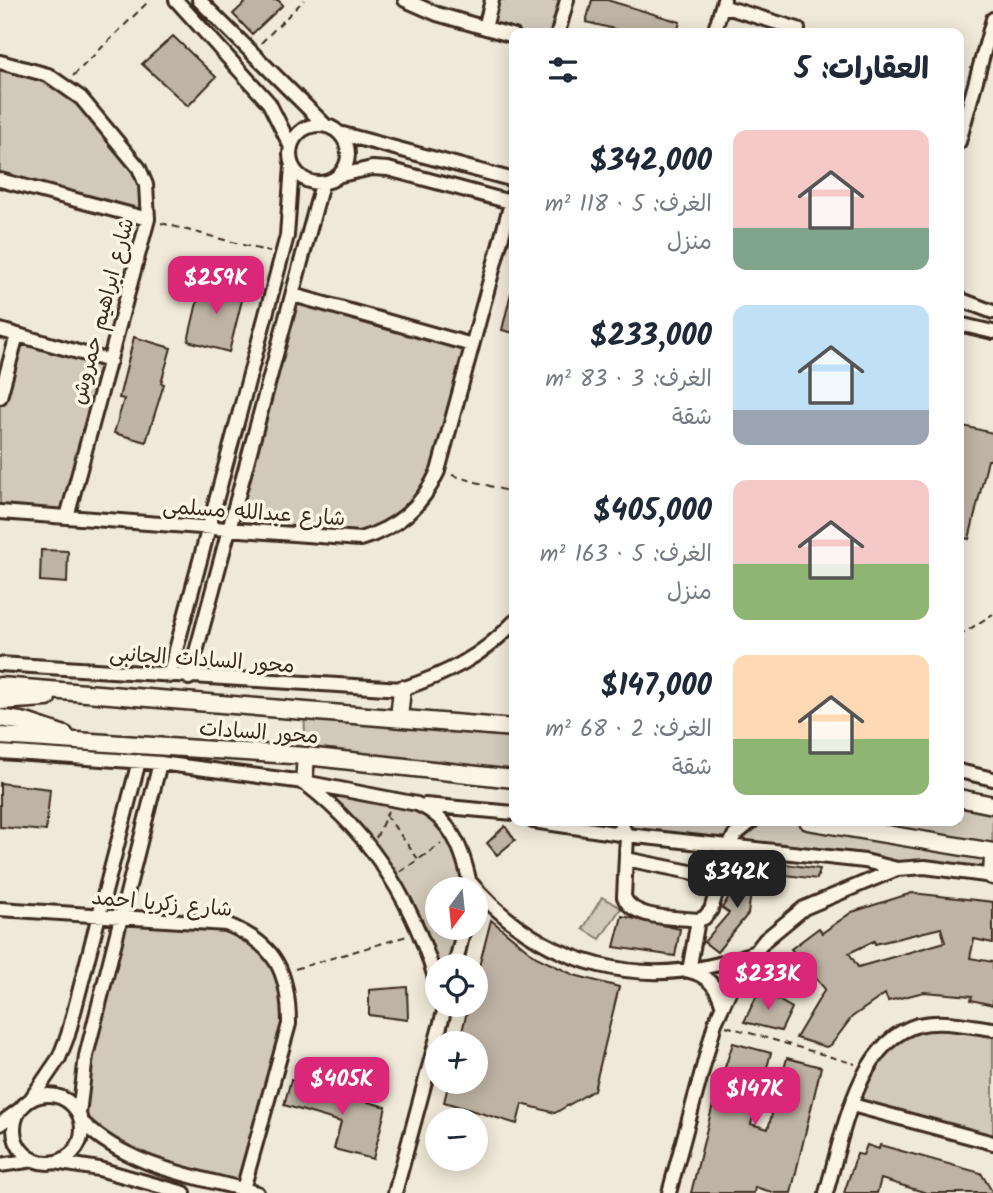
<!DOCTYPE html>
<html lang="ar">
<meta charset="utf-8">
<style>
body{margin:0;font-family:Kalam,"Playpen Sans Arabic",sans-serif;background:#f2f2f3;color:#1f2937;direction:rtl;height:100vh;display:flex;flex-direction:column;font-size:26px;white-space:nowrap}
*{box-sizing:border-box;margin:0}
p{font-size:23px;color:#747a83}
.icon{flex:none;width:38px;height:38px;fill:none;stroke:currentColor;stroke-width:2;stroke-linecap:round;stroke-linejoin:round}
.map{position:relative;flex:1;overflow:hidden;direction:ltr}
.sheet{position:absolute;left:509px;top:28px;width:455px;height:798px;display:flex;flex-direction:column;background:#fff;border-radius:14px;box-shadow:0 4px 18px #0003;direction:rtl}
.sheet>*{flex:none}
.needle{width:46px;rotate:195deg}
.tools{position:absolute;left:425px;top:877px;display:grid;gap:14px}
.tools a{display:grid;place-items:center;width:63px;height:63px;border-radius:50%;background:#fff;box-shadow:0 4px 18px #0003;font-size:35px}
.price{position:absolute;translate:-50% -60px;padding:0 16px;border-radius:14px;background:#db2777;color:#fff;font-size:23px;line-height:46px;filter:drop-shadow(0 2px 4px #0008)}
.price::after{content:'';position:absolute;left:50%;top:42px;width:21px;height:16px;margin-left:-10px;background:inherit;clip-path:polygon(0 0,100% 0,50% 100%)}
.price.on{background:#222;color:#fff}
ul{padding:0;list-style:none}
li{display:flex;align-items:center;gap:21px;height:175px;padding:0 35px}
li span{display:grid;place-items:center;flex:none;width:196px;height:140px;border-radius:14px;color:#555}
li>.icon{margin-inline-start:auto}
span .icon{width:84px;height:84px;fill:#fffc;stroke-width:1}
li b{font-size:30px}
h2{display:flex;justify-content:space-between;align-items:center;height:84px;padding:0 35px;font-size:30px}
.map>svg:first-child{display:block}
.green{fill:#d2c9ba;stroke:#867a6c;stroke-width:2}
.building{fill:#beb3a4;stroke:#3b2a1e;stroke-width:2;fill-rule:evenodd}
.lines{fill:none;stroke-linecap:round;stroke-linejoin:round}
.minor-casing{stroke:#3b2a1e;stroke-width:18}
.major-casing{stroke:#3b2a1e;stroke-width:21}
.path{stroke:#3b2a1e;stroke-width:2;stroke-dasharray:7 5;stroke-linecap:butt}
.minor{stroke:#fcf5e5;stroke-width:12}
.major{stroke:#fcf5e5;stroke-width:16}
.labels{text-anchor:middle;stroke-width:7;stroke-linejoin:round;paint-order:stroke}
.street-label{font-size:21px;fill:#3b2a1e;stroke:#fcf5e5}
</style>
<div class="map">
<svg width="993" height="1193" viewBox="0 0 993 1193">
<rect width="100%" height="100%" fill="#f0e9d9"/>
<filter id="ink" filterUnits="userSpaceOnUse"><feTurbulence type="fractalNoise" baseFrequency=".0143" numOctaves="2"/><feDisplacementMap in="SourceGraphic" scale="14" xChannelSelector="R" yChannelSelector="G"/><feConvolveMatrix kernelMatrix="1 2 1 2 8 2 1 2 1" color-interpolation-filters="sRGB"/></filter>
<g filter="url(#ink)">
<path class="green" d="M492,0H567L558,33H514L485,28Z
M0,62L69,88L146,185L148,219L0,180Z
M293,295L472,345L431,487L377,534L228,530Z
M17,335L110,361L67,517L0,512V397Z
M304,711L514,728V780L306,756Z
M304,782L408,802L442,819L471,889H438V928H464L455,966H438L392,878Z
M959,797L993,803L992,876L627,835L619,821H959Z
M602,897L621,908L600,939L583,929Z
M122,917L226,924L270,950L289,998L243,1189L149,1163L82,1122L81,1094Z
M917,1026L993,1029V1143L852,1105L868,1068Z"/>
<path class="building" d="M248,0H278L283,5L252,34L233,14Z
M592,0H607L680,22L677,33H630L586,22Z
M173,36L216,77L188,106L142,64Z
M202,281L244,292L229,352L188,341Z
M511,293H514V333L502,330Z
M134,337L171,348L161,383L164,384L146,442L114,433L124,399L119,398Z
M959,425L993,433V451L991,460H988L969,539L959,537Z
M41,550L68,551L67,583L40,581Z
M0,783L50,789L46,831L0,827Z
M505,826L515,840L497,855L487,843Z
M778,863L820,869L817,879L777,874Z
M753,868L771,879L757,893H751L748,914L717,952L704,942L729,913L722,908L734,889L740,893Z
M912,893L993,902V943L974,939L970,958L993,962V1005L971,1000L972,996L924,992L888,1001L885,994L852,1017L831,1045L826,1047L796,1038L825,989L791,949L819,928L822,933L852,912ZM941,928L945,942L858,967L849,953L874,941L875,944Z
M622,916L680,929L675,956L614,947Z
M491,920L536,957L574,975L619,987L594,1090L555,1113L522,1104L517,1124L444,1102L449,1082H476V1043H459L469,1004H476V978Z
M407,987L408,1020L369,1015V990Z
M760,989L792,1008L781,1031L744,1022Z
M733,1043L771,1053L751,1124L768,1129L787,1058L821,1067L791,1193H775L755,1187L754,1193H691L713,1104Z
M291,1080L386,1107L373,1159L334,1149L341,1122L284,1105Z
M867,1145L879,1149L880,1145L981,1173L993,1193H927L881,1179L877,1193H844L857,1154L863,1155Z"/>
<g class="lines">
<g class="minor-casing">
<path id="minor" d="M176,0L269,103L291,147
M199,0L326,126
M405,0L437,14L514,36
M722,6L798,29
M485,28L492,0
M558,33L567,0
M714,33L724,0
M0,62L48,75L81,98L139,168L146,185L148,219L67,517
M290 154a29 29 0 1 1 58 0a29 29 0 1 1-58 0Z
M339,133L514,180
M959,142L993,19
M341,175L372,168L388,169L514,203
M0,180L148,219
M293,295L472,345
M959,299L993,312
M959,324L993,332
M0,330L110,361
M0,397L17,335
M0,512L360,539C397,528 422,507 438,471L514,192
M0,664L402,689C446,674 482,657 514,622
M169,676L287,236L292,165
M189,678L322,184
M0,752L160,763L304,782L417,804C453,819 464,853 471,889
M959,771L993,779
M307,785C373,836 417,908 438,989
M425,805L514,813
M533,821L627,835L624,897C633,920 675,917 698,920L704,918L711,910L730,845L734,836L752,821
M619,821L627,835L865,861L897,869
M626,859L720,878
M470,882C544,968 647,994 753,953
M0,909L226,924C276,944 289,972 289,1024L242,1193
M698,920L689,971C707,975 717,986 722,1004
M455,966L464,928
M14 1129a34 34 0 1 1 68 0a34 34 0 1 1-68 0Z
M31,1099L59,1058L68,1035L139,761
M852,1105L993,1143
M79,1114L86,1056L160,763
M82,1122C129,1168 196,1176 257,1193
M0,1124L19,1110
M55,1162L99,1169L184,1193
M0,1165L34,1160
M395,1193L446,1004
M669,1193L715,1023L736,977L765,940L804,908L897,869L925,867L993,876
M826,1193C842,1140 856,1042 918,1025C942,1019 969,1026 993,1029"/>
</g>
<g class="major-casing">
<path id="major" d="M0,686L514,728
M0,701L47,698
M0,718L26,722L65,735
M399,718L402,689
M0,736L306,756L514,779
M304,782L306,756
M959,798L993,805
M808,821L993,852
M992,876L993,856"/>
</g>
<path class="path" d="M261,43L304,0
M73,76L150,0
M161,223L270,252
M452,475L514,493
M959,636L993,614
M386,815L418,859
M376,838L388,811
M400,872L441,844
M295,969L407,936
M726,1026L855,1064"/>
<use href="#minor" class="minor"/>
<use href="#major" class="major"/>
</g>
</g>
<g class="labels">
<g class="street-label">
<text transform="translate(102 311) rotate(-75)" y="7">شارع ابراهيم حمروش</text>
<text transform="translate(254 512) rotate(4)" y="7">شارع عبدالله مسلمى</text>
<text transform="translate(202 659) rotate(4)" y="7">محور السادات الجانبى</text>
<text transform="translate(259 732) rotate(4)" y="7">محور السادات</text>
<text transform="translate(162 903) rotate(5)" y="7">شارع زكريا احمد</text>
</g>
</g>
</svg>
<div class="tools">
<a><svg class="needle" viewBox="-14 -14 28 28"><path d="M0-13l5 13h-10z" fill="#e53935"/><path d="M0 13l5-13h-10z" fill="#747a83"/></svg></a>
<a><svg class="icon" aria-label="locate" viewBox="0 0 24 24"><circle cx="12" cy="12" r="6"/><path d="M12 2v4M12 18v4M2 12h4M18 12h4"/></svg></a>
<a>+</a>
<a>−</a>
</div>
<b class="price" style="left:216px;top:316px">$259K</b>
<b class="price on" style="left:737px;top:910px">$342K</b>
<b class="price" style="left:768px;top:1012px">$233K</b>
<b class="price" style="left:342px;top:1117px">$405K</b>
<b class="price" style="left:755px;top:1127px">$147K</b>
<section class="sheet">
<h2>العقارات: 5<svg class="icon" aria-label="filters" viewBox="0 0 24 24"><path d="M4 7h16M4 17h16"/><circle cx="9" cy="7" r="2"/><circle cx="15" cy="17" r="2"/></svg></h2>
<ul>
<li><span style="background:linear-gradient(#f6c9c9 70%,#7fa58c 0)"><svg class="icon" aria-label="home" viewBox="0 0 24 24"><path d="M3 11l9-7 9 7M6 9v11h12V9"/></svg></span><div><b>$342,000</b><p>الغرف: 5 · 118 m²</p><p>منزل</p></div></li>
<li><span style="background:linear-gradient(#bfe0f5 75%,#9aa5b1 0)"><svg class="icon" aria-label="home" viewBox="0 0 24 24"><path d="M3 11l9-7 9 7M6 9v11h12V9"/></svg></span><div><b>$233,000</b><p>الغرف: 3 · 83 m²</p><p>شقة</p></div></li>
<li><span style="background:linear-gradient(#f6c9c9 60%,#8fb573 0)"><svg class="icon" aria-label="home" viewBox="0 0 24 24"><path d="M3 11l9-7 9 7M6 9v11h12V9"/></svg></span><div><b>$405,000</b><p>الغرف: 5 · 163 m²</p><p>منزل</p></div></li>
<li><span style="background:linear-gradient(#ffd9b3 60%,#8fb573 0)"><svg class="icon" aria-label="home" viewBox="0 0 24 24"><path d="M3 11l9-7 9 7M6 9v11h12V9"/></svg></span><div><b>$147,000</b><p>الغرف: 2 · 68 m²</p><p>شقة</p></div></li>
</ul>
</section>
</div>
